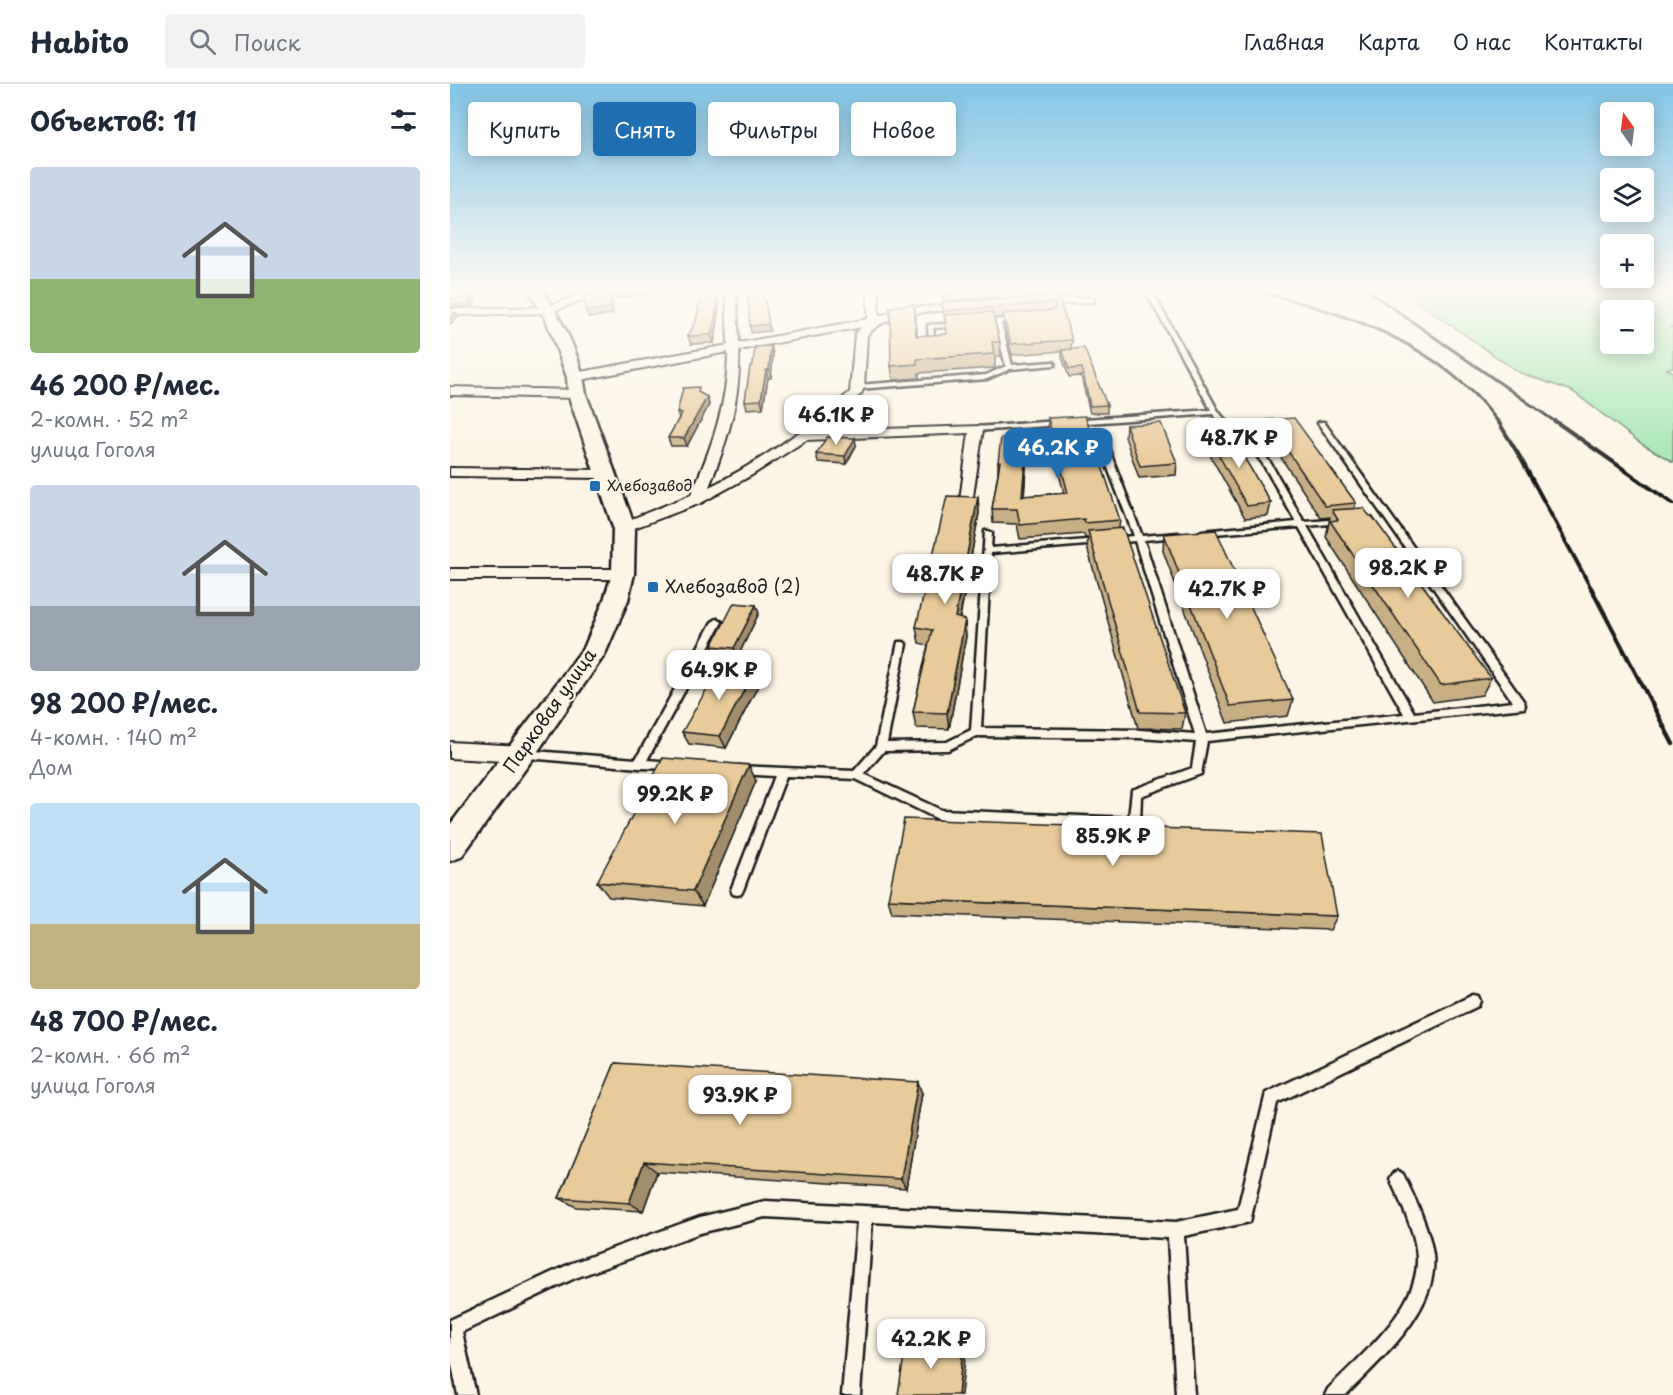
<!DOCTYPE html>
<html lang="ru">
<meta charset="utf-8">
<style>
body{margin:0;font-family:"Playpen Sans",sans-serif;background:#f2f2f3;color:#1f2937;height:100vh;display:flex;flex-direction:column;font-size:22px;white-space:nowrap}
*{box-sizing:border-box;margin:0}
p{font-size:20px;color:#747a83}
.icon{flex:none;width:33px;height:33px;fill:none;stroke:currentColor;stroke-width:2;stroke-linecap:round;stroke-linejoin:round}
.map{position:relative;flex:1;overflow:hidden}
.side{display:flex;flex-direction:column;background:#fff;width:450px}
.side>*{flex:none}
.top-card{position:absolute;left:18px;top:18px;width:570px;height:54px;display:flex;gap:12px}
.needle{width:39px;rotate:346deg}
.controls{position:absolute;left:1150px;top:18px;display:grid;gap:12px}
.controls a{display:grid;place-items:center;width:54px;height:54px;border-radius:6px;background:#fff;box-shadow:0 3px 15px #0003;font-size:30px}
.price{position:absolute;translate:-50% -51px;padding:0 14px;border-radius:12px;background:#fff;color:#222;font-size:20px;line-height:39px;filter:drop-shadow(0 2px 3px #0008)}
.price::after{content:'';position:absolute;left:50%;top:36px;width:18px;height:14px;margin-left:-9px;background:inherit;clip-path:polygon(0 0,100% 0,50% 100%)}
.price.selected{background:#1f6fb2;color:#fff}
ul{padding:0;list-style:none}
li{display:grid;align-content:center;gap:12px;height:318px;padding:0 30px}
li span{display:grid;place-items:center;height:186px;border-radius:6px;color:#555}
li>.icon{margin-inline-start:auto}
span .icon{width:108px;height:108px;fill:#fffc;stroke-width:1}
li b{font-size:26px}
h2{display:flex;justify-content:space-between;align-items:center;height:72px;padding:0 30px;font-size:26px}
.chip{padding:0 21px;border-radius:6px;background:#fff;box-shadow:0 3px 15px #0003;font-size:21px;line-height:54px}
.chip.selected{background:#1f6fb2;color:#fff}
header{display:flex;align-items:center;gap:36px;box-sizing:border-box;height:84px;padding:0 30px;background:#fff;border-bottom:2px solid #e0e1e3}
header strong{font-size:28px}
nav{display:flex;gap:33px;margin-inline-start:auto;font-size:21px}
.search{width:420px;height:54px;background:#f2f2f3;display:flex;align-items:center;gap:15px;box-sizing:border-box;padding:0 21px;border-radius:6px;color:#747a83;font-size:22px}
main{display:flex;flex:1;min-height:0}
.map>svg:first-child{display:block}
.green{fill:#a2e6b0;stroke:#5f8166;stroke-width:1.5;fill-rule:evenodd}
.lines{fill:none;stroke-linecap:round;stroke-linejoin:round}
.lane-casing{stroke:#1c1c1c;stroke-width:5}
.street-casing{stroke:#1c1c1c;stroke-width:4}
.secondary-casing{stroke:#1c1c1c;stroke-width:5}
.lane{fill:#fcf5e5;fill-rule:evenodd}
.street{fill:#fcf5e5;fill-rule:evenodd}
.secondary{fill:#fcf5e5;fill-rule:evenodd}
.rail-far2{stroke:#1c1c1c;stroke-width:3}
.rail-far1{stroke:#1c1c1c;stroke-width:4}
.rail{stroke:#1c1c1c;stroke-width:4.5}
.wall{fill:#c8ae85;stroke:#1c1c1c;stroke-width:1.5}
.shaded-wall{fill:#a28d6c;stroke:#1c1c1c;stroke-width:1.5}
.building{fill:#e8ca9b;stroke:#1c1c1c;stroke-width:1.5}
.poi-dot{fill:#1f6fb2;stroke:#fcf5e5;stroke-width:2}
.labels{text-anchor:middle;stroke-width:4.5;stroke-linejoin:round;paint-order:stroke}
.far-poi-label{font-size:15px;fill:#1c1c1c;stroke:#fcf5e5;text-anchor:start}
.poi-label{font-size:18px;fill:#1c1c1c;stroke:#fcf5e5;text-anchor:start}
.street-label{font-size:18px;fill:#1c1c1c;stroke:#fcf5e5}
</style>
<header>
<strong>Habito</strong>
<div class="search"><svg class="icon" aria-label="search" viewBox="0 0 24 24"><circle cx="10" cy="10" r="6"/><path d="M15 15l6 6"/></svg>Поиск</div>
<nav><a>Главная</a><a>Карта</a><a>О нас</a><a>Контакты</a></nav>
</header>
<main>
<section class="side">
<h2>Объектов: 11<svg class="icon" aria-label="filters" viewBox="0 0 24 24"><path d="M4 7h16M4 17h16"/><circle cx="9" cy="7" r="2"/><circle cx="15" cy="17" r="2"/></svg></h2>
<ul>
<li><span style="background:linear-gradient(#c9d6e8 60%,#8fb573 0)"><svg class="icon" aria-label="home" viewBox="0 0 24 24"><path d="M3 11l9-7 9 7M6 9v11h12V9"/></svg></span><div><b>46 200 ₽/мес.</b><p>2-комн. · 52 m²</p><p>улица Гоголя</p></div></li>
<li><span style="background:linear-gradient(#c9d6e8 65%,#9aa5b1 0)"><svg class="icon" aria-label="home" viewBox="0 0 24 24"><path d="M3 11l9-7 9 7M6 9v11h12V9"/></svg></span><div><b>98 200 ₽/мес.</b><p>4-комн. · 140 m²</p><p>Дом</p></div></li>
<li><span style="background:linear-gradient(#bfe0f5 65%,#c2b280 0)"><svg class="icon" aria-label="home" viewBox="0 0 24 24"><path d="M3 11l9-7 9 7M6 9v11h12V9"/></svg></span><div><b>48 700 ₽/мес.</b><p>2-комн. · 66 m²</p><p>улица Гоголя</p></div></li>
</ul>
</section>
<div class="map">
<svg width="1223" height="1311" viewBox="0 0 1223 1311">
<rect width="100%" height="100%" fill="#fcf5e5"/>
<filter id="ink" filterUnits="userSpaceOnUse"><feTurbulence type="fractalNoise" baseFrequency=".0167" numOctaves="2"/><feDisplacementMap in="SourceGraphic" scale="12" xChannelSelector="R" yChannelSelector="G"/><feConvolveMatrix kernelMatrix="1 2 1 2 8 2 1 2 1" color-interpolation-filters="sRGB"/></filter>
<g filter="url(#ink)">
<path class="green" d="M951,206H1202L1223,211V242L1220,243L1223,244V283L1217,285L1223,288V378L1192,360L1122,307L1068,288ZM1161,226H1194V260H1161Z"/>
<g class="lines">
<g class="lane-casing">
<path id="lane" d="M695,206H701L768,327L784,347L803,355L821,380L854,438L892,435L896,437L892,439L857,442L964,629L1063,618L868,339L870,338H874L1074,618L1075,621L1074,624L757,657L751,690L691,712L690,739L688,742L684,744L490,736L406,695L336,692L293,806L291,810L287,811L283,810L281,806L325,692L289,690L285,689L284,686L285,683L289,682L404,687L426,662L448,558H454L456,560L437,659L497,658L521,646L535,447H538L542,449L541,464L684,452L645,350L646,348L653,350L692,452L728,449L732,451L728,453L694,456L756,650L954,630L849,443L752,451L748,449L752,447L846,438L813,380L797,359L778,351L763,330L526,347L522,345L526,343L761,326ZM685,457L745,650L690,646L531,644L541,469ZM527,652L690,654L746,658L742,684L682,706L679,734L491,726L414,690L434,667L498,666Z
M567,234L570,236L569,237L551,239L562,281L603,278L605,279V281L560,285L537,295L408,305L405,303L408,301L536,291L556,282L545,240L532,241L529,239L532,237Z
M512,239V241L510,242L483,244L485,259L482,261L479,259L478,241Z
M267,535L272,538L197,676L223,678L227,679L228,682L227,685L189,684L67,673L66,670L67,667L71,666L186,675L262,538Z
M1023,911L1028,912L1030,917L1028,922L827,1019L800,1138L734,1152L744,1311H726L718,1154L422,1138L410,1311H392L407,1138L315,1133L250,1149L125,1194L12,1248L26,1311H8L0,1271V1236L122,1179L250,1133L315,1117L726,1138L788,1125L816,1009Z
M948,1087L953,1090C965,1115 979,1143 983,1171C989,1226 930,1276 896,1311H875L878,1305C911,1271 969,1225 967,1174C966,1147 951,1120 940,1095L943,1090Z"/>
</g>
<g class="street-casing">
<path id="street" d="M171,206H199L194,209L127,218L99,229L0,231V225L97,223L125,212Z
M276,206H286L289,259L418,235V206H428L429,232L456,224L522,220L523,222L518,225C484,228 442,225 417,251L414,303L411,310L367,347L531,342L533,345L522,419H512L510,416L519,349L356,356L302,391L251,419L179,446H169L166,443L169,440L241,411C261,365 278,319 278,268L125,297L119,293L125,289L278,261ZM412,243L405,250L400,308C356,345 310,378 259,403C277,359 291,314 289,266Z
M640,213L644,214V218L583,222L578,219L583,216Z
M0,303L127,306L133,310L127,314L0,311Z
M0,384L156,386L163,390L156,394L0,392Z
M0,485H173L181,490L173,495H0Z
M0,658L71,662L78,665L81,670L78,675L71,678L0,674Z"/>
</g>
<g class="secondary-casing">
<path id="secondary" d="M78,206H92C113,237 131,272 136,310L185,443L184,490L178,516L155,570L81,677L11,773L0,777V741L135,562L154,516L162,490L163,443L118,310L117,293L96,235Z"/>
</g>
<use href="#lane" class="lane"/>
<use href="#street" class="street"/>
<use href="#secondary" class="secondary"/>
<path class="rail-far2" d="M801,206C895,228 989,258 1049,339
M917,206L1107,339"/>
<path class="rail-far1" d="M1048,337L1070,373L1142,506
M1105,337L1223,420"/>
<path class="rail" d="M1141,504L1223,660"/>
</g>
<path class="wall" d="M549,206V213L494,217L493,210Z
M608,212L622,256L621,265L657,321V329H640L631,292L619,293L612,273V267L562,271L554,241L553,233L544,234L550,258L551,272H545V284L469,289V294L443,296L441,282L466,234L467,252L497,250L492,218Z
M24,214L26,218L21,222L0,223V215Z
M269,217L268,236L264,259L241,260L238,252Z
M321,262L323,269L321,294H318L313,324L297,325L295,317L303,281Z
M251,310L257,313L259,321L237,362H221L218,354L229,334L227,329Z
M598,334L670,436L669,444L735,629L732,645L688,644L637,463L638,454H635L634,450L570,455L567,440L543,439L542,425L548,389V378L577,369L574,412L614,409L598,348Z
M817,336L906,419L904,424L1041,594L1032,611L983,618L876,453L880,433L871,434L814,348Z
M676,341L727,379L726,391L689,394L675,353Z
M757,350L821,419L818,432L795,434L755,362Z
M405,354L406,362L396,380L368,378L366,370Z
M528,413L529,429L510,534L516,552L499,645L466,644L463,628L478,561L469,559L466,543Z
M714,450L843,616L838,632L777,639L713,467Z
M309,529L288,572L265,570L262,562Z
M310,598L276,664L239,660L232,648Z
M306,697L253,822L159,813L147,798Z
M438,815L887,832L880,846L442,829Z
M165,979L472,1009L456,1104L207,1088L193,1127L126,1123L109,1114Z"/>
<path class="shaded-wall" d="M135,206H155L136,208Z
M313,206L320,247L301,249L300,242Z
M159,209L162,216L163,230L139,234L136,227Z
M267,210L269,217L268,236L264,259L261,251Z
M24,214L26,218L21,222L19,219Z
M464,220L466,234L468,266L466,252Z
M6,229L8,233L0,240V235Z
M321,262L323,269L321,294L319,286Z
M316,286L318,294L313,324L311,316Z
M257,313L259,321L237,362L234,354Z
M405,354L406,362L396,380L395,372Z
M577,354V369L573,427L572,412Z
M528,413L529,429L507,548L505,533Z
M306,521L309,529L288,572L284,564Z
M515,536L516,552L499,645L497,629Z
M305,585L310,598L276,664L270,652Z
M299,681L306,697L253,822L243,807Z
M468,998L472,1009L456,1104L451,1095Z
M194,1078L207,1088L193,1127L179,1119Z
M513,1263L516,1266L511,1311H508Z"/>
<path class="building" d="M250,206H265L267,210L266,229L261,251L238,252L246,237L250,215Z
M299,206H313L319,240L300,242L298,217Z
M549,206L493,210V207Z
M159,209L161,223L136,227L135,212Z
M608,212L622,256L561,260L553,230L604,226L606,222L603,219L494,227L492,218Z
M24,214L19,219L0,220V215Z
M464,220L466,252L497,250L495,231L542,228L550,258H542L544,270L467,275V280L441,282L440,223Z
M0,229H6L0,235Z
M321,262L319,286H316L311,316L295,317L300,282L303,281L305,263Z
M634,264L657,321L640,322L632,284L619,285L612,266Z
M249,303L248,308L257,313L234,354H218L232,329H227L233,304Z
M635,332L670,436L635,439L634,435L570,441L567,425H542L550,378H548L551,354H577L572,412L618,409L598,334Z
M844,334L906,419L875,422L817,336Z
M711,339L727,379L690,382L676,341Z
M779,348L821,419L797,422L757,350Z
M377,353L405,354L395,372L366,370Z
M497,412L528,413L505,533L515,536L497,629L463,628L482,546L466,543Z
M913,424L920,432H922L1041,594L991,601L880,437L888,436L882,426Z
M673,444L735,629L690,628L638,447Z
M766,446L843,616L780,622L714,450Z
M284,519L306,521L284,564L262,562Z
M270,582L305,585L270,652L232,648Z
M213,674L299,681L243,807L147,798Z
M454,735L872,750L887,832L438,815Z
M165,979L468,998L451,1095L194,1078L179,1119L109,1114Z
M456,1259L513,1263L508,1311H448Z"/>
</g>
<linearGradient id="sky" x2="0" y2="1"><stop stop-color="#82c4e6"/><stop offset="0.53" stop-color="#fefaf3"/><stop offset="1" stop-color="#fefaf3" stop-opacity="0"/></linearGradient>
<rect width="1223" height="389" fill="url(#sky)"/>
<g class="poi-dot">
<rect x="139" y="396" width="12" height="12" rx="3"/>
<rect x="197" y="497" width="12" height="12" rx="3"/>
</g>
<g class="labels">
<g class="far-poi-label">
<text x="157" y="407">Хлебозавод</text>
</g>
<g class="poi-label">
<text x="215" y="509">Хлебозавод (2)</text>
</g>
<g class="street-label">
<text transform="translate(100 627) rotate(-55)" y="6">Парковая улица</text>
</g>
</g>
</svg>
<div class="controls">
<a><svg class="needle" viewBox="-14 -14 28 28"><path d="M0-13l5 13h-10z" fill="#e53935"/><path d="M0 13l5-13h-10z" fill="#747a83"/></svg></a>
<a><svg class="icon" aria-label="layers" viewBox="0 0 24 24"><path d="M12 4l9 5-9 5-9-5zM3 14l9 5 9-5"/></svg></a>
<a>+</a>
<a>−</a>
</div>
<b class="price" style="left:386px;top:362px">46.1K ₽</b>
<b class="price" style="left:789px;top:385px">48.7K ₽</b>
<b class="price selected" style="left:608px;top:395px">46.2K ₽</b>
<b class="price" style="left:958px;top:515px">98.2K ₽</b>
<b class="price" style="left:495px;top:521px">48.7K ₽</b>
<b class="price" style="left:777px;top:536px">42.7K ₽</b>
<b class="price" style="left:269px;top:617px">64.9K ₽</b>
<b class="price" style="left:225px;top:741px">99.2K ₽</b>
<b class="price" style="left:663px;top:783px">85.9K ₽</b>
<b class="price" style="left:290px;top:1042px">93.9K ₽</b>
<b class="price" style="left:481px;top:1286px">42.2K ₽</b>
<div class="top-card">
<a class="chip">Купить</a>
<a class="chip selected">Снять</a>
<a class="chip">Фильтры</a>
<a class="chip">Новое</a>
</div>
</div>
</main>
